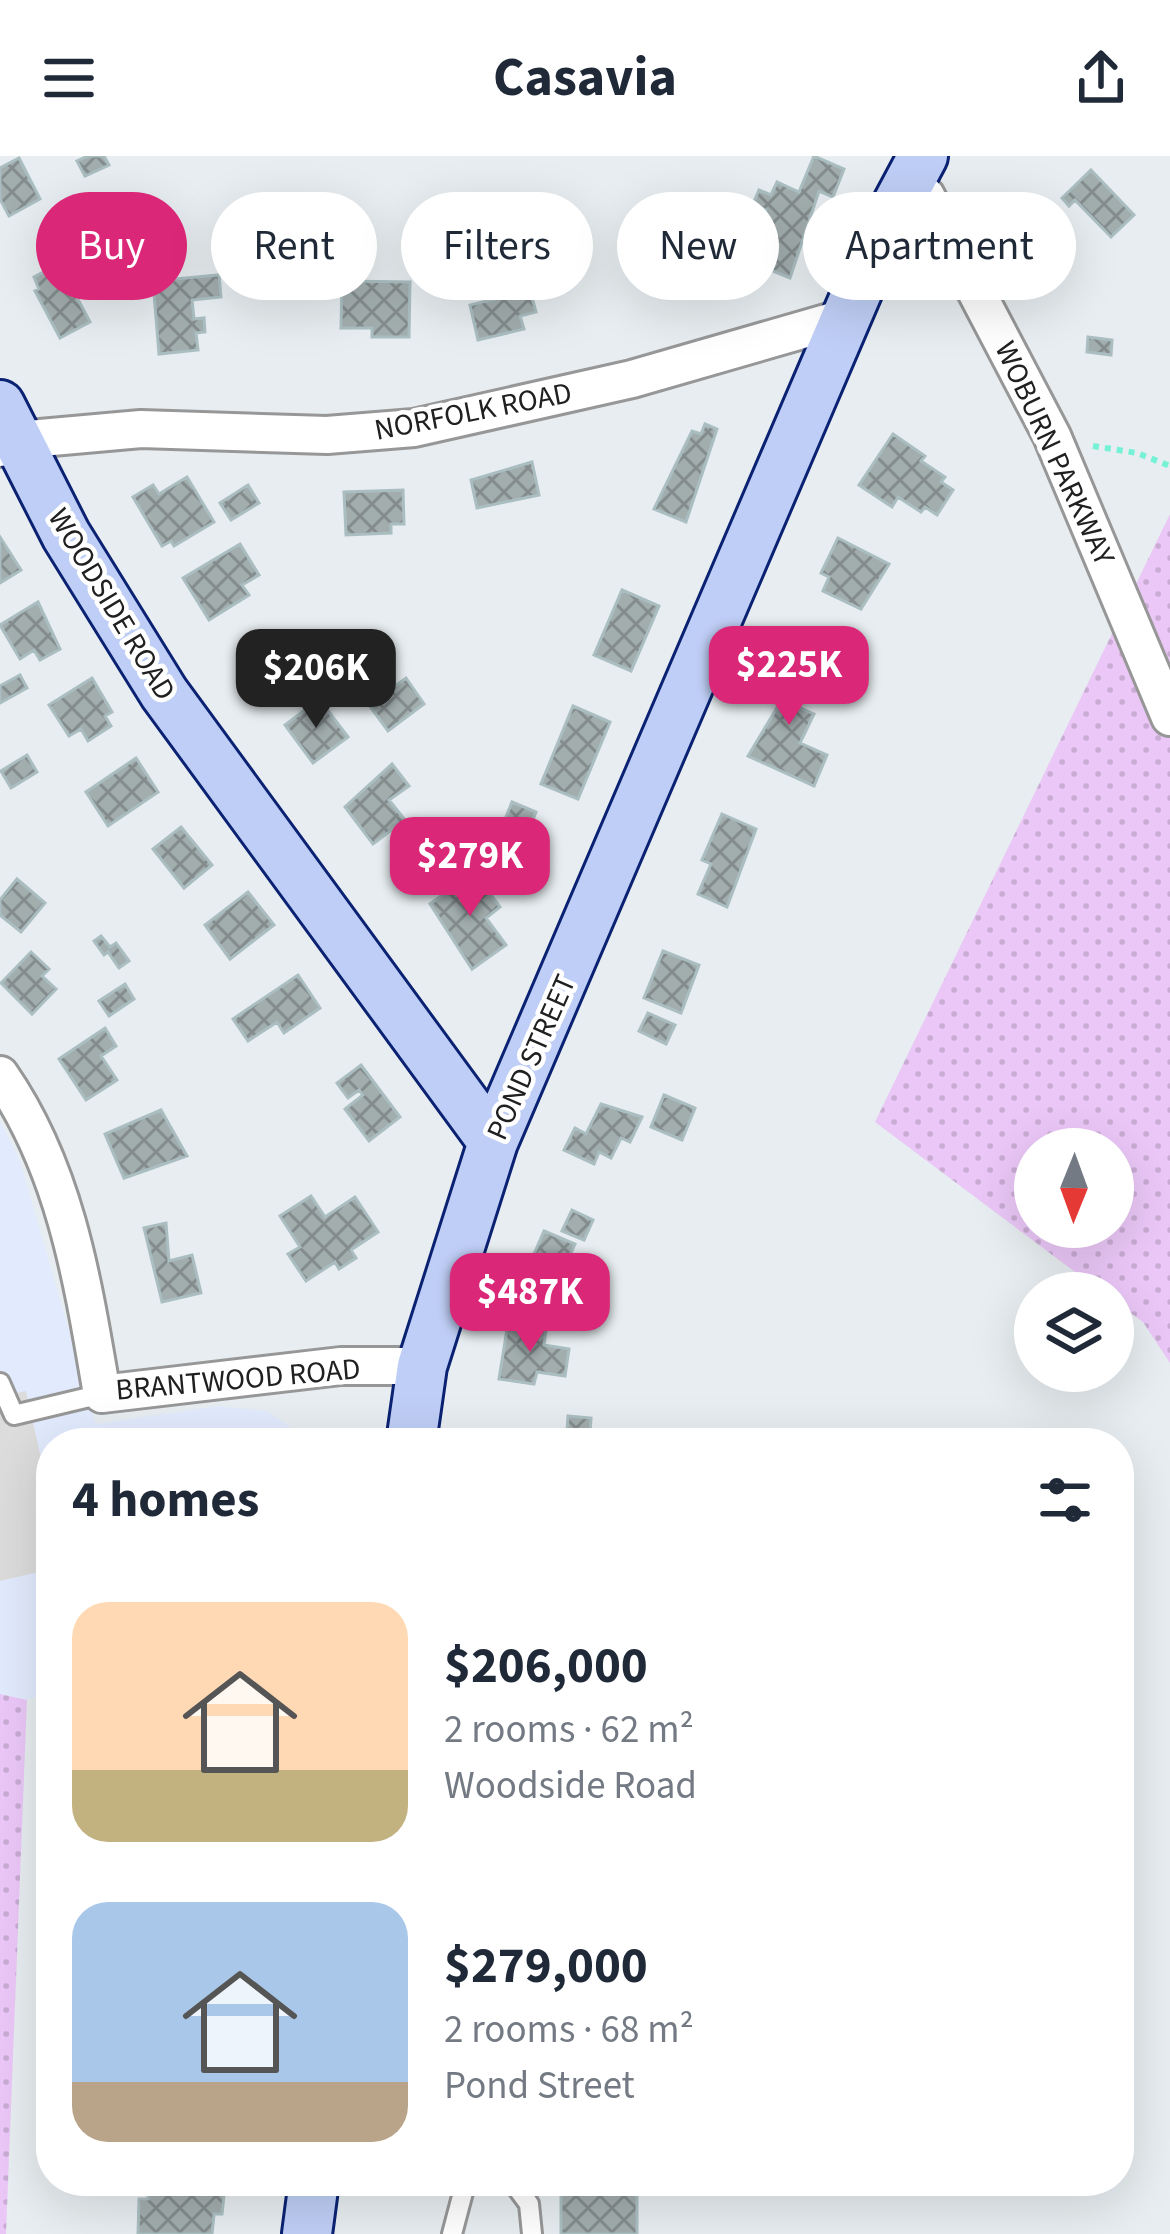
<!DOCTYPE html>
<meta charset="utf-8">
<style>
body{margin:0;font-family:"Source Sans 3",sans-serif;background:#f2f2f3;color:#1f2937;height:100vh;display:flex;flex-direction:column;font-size:45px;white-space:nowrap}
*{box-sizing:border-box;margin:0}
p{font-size:39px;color:#747a83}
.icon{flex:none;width:66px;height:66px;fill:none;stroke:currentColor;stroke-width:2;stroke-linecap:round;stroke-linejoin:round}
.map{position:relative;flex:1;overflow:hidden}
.sheet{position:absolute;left:36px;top:1272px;width:1098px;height:768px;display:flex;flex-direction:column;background:#fff;border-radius:48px;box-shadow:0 12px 48px #0002}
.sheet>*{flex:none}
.hud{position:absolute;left:36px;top:36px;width:1098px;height:108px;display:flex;gap:24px}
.needle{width:78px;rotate:181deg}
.tools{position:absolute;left:1014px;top:972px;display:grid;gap:24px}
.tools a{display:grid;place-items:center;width:120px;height:120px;border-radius:50%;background:#fff;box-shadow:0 12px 48px #0002;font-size:60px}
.price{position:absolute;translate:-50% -102px;padding:0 27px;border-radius:24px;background:#db2777;color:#fff;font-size:39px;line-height:78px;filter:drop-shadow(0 3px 6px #0008)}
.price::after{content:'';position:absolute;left:50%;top:72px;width:36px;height:27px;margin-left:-18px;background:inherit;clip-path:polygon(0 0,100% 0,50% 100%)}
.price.current{background:#222;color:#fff}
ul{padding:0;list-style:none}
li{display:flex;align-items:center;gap:36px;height:300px;padding:0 36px}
li span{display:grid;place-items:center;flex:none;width:336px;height:240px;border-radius:36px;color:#555}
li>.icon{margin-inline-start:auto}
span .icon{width:144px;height:144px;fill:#fffc;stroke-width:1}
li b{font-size:51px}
h2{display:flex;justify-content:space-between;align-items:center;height:144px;padding:0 36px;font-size:51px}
.tag{padding:0 42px;border-radius:54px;background:#fff;box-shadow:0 12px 48px #0002;font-size:42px;line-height:108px}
.tag.current{background:#db2777;color:#fff}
header{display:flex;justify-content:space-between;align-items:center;height:156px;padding:0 36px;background:#fff;font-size:54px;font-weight:700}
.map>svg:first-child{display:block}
.education{fill:#e2ebfd}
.park{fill:url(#park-dots);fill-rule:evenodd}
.parking{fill:#dcdcdc}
.building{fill:url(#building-cross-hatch);stroke:#aabec1;stroke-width:3}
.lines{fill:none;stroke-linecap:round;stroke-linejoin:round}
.lane-casing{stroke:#979797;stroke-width:24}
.street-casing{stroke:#979797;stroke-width:42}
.secondary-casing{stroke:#0b2273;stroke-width:54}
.path{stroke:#75f2d6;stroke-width:6;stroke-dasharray:6 6;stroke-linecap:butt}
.lane{stroke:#fff;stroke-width:18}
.street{stroke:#fff;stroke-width:36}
.secondary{stroke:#bfcef6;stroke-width:48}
.labels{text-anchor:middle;stroke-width:9;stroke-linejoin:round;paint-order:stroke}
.street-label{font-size:30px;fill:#202020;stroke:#fff}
</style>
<header><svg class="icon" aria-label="menu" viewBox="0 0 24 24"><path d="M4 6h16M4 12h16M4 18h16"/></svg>Casavia<svg class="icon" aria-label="share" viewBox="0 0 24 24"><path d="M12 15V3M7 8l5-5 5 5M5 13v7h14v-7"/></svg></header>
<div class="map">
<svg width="1170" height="2078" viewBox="0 0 1170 2078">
<defs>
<pattern id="park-dots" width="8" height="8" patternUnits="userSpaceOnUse" patternTransform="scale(3)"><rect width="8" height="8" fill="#ebc7f7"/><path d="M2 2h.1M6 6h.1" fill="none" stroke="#c9abd3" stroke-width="1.8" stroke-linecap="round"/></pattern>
<pattern id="building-cross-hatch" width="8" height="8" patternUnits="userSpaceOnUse" patternTransform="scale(3)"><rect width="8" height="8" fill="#a2adae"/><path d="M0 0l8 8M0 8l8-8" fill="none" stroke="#848c8d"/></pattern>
</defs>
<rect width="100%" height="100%" fill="#e7edf0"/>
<path class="education" d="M0,965L20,1005L96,1268L218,1250L267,1255L313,1287H51V1535L27,1544L0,1538Z"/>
<path class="park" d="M1170,358V1207L1143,1166L1113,1144V1137H1103L875,966ZM1035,993H1113V1071H1035Z
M0,1538L27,1544L6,2078H0Z"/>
<path class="parking" d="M26,1235L51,1347V1413L0,1425V1241Z"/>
<path class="building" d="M88,0H104L109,9L85,20L77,5Z
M814,0L844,13L833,41L819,35L790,122L763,111L776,81L758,74L766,54L753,48L759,34L771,39L777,26L799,36Z
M19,2L40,43L9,60L0,43V12Z
M1091,14L1134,59L1111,81L1075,44L1069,50L1062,42Z
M82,48L96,70L62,92L47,69Z
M702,75L705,92L714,90L720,130L661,138L658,120L635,124L629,85Z
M53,111L59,122L65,119L90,166L60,182L35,135L39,133L34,121Z
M219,119L221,141L192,144L194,163L204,162L205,176L196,177L198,194L159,198L153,125Z
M342,125L410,126L409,181H372V172H341Z
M530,134L536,156L520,160L524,173L478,184L470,149Z
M1088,181L1112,184L1111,199L1087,196Z
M705,268L717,273L686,366L654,353L692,275L701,278Z
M893,278L925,300L921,305L945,321L941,326L953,334L937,359L925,351L921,356L898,341L892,351L859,329Z
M532,306L539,339L477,352L471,324Z
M187,321L214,366L174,390L171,385L162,390L133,341L153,329L159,338Z
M248,329L259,347L231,364L220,347Z
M403,334L404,368H391V377L346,379L344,336Z
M0,381L21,414L0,427Z
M838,382L889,408L861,453L823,435L829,421L821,417Z
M240,388L259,419L242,429L249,439L209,464L183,422Z
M622,434L659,450L631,515L594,499Z
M38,446L60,493L40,504L34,494L20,503L0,469Z
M272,485L297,521L266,543L240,507Z
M780,499L813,514L796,550L814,558L800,587L827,599L814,630L748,600L781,545L777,543L783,529L769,522Z
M20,519L27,532L0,547V530Z
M92,522L112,556L105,560L111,570L88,585L81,573L69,580L49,549Z
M406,522L424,548L388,575L369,549Z
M319,543L348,581L313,607L285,569Z
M573,550L610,566L578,643L541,628Z
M27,599L37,616L11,632L1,615Z
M136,602L158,636L108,670L86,636Z
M392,608L409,630L389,644L405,664L373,688L345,651Z
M512,646L536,656L516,705L492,695Z
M722,658L756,673L727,751L698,738L711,708L702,704Z
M181,671L212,709L184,732L153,693Z
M474,716L500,751L486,762L506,789L472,813L430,748Z
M17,723L45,747L21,776L0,759V744Z
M248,736L274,769L230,803L205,769Z
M101,780L110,791L116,787L129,805L119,812L108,796L104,799L94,785Z
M663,795L699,809L681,857L644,842Z
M31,796L49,813L42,820L56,833L32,858L1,827Z
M298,819L320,852L284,877L277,866L248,885L233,863Z
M125,828L134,843L109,860L99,845Z
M648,857L675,869L666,888L639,875Z
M105,872L116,890L101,900L117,924L86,944L59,903Z
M361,909L400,961L369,985L345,953L363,939L359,934L348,942L337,927Z
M664,939L695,952L682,984L651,971Z
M601,948L642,961L630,986L621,982L611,1002L599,996L594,1008L564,994L575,972L586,978Z
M161,954L187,1000L124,1022L105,978Z
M311,1040L325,1061L355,1041L378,1076L351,1094L356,1102L339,1113L335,1106L306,1125L288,1098L300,1091L280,1060Z
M572,1054L593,1064L584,1084L562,1075Z
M166,1067L169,1105L192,1099L201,1137L162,1146L144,1072Z
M544,1075L575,1088L567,1106L582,1112L574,1131L528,1112Z
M508,1167L546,1173L544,1189L569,1193L565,1220L537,1216L534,1228L499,1223Z
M568,1260L591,1262L590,1277L567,1275Z
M148,2025H230L225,2030L222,2058H214L212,2078H138L139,2043H148Z
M561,2025H637V2078H561Z"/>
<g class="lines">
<g class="lane-casing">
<path id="lane" d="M0,1227L14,1259L102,1238
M512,2025L529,2048L532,2078
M452,2078L466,2025"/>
</g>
<g class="street-casing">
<path id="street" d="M926,40L1052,280L1170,561
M0,292L18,284L141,273L327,279L414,272L632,223L847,161
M0,919C66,1014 83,1127 102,1238L341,1210H422"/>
</g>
<g class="secondary-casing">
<path id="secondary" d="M0,249L66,379L164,537L493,986
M411,1287L422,1210L493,986L884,73L923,0
M307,2078L314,2025"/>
</g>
<path class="path" d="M1093,290L1137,297L1170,310"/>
<use href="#lane" class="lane"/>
<use href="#street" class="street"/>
<use href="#secondary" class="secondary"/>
</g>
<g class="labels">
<g class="street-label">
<text transform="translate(473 255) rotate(-11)" y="10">NORFOLK ROAD</text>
<text transform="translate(1055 297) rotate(65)" y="10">WOBURN PARKWAY</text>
<text transform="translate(112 448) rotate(59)" y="10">WOODSIDE ROAD</text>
<text transform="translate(531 901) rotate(-66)" y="10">POND STREET</text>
<text transform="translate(238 1223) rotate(-5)" y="10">BRANTWOOD ROAD</text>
</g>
</g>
</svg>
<div class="tools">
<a><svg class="needle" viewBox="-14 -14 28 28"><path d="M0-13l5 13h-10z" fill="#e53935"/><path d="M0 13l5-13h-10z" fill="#747a83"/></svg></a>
<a><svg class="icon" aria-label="layers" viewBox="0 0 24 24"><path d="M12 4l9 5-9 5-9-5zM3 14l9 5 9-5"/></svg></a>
</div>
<b class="price" style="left:789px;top:572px">$225K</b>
<b class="price current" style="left:316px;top:575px">$206K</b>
<b class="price" style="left:470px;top:763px">$279K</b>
<b class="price" style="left:530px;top:1199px">$487K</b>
<div class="hud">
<a class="tag current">Buy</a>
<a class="tag">Rent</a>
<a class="tag">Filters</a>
<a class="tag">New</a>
<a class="tag">Apartment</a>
</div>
<section class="sheet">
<h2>4 homes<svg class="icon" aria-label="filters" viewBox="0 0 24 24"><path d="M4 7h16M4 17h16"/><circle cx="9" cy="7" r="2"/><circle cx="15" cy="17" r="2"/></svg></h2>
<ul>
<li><span style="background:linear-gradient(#ffd9b3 70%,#c2b280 0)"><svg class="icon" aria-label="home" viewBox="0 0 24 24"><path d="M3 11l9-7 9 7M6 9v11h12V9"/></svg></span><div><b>$206,000</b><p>2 rooms · 62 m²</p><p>Woodside Road</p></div></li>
<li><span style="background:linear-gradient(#a9c7e8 75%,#b9a48a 0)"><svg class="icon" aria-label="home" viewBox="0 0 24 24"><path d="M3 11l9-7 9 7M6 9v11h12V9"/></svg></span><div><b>$279,000</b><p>2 rooms · 68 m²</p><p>Pond Street</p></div></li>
</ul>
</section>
</div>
